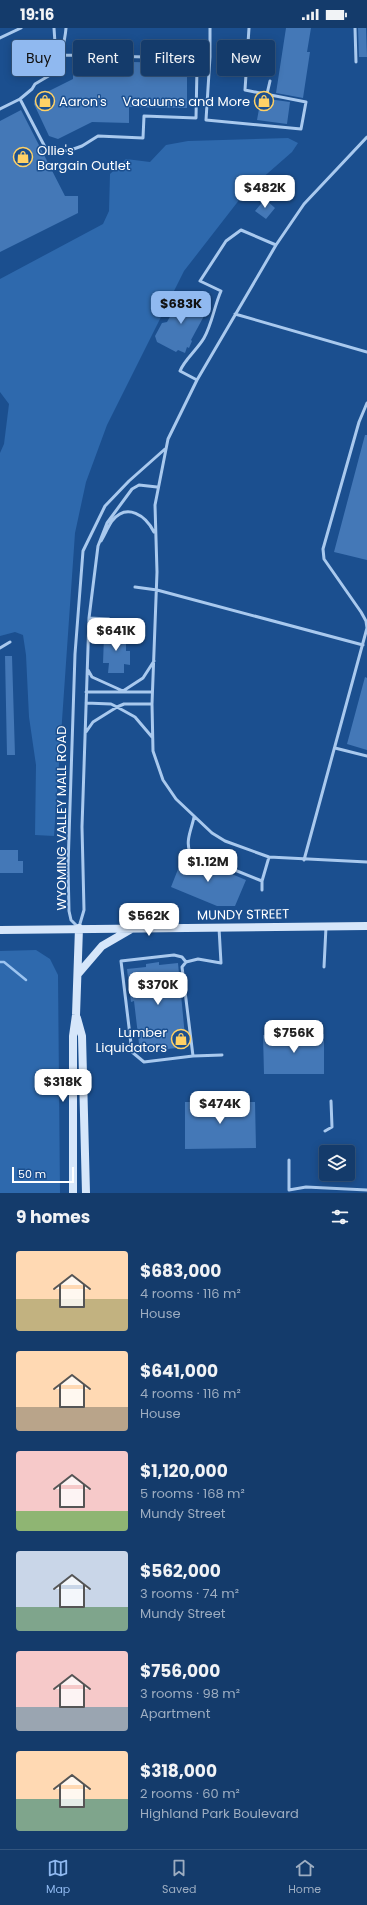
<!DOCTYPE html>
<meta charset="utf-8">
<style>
body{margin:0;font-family:Poppins,sans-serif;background:#1d4271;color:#f1f3f6;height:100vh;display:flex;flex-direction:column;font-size:15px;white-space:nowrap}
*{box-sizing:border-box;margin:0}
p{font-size:13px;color:#9dadc1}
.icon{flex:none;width:22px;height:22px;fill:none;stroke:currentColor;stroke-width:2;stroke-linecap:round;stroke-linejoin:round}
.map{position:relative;height:1165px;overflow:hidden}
.side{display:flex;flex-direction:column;background:#143b6b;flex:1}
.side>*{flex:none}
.guide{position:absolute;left:12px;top:12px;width:343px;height:36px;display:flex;gap:8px}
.buttons{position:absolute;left:319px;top:1117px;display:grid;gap:8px}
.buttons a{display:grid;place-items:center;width:36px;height:36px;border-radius:4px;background:#143b6b;box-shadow:0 2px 10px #0003,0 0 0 1px #33557e;font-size:20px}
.scale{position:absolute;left:12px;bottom:10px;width:62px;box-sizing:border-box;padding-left:4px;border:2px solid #fff;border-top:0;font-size:11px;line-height:14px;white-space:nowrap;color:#fff;-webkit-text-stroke:3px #1b4f8f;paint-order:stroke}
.price{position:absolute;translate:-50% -34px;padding:0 9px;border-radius:8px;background:#fff;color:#222;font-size:13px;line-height:26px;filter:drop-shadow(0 1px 2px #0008)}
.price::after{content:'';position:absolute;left:50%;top:24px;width:12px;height:9px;margin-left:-6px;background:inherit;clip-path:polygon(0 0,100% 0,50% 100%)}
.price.selected{background:#90b9f0;color:#111}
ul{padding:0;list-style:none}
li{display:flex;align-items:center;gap:12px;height:100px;padding:0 16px}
li span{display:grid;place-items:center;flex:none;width:112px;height:80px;border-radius:4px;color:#555}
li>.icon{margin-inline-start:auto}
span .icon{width:48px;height:48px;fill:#fffc;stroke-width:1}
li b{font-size:17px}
h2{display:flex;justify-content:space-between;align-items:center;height:48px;padding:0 16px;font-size:17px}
.chip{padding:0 14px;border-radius:4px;background:#143b6b;box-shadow:0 2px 10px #0003,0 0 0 1px #33557e;font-size:14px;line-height:36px}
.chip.selected{background:#90b9f0;color:#111}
.status{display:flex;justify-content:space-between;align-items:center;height:28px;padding:0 20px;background:#143b6b;direction:ltr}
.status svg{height:11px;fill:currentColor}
.dock{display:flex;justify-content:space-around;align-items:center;height:56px;border-top:1px solid #33557e;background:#143b6b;font-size:11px;color:#9dadc1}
.dock a{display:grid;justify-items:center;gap:2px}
.dock .selected{color:#90b9f0}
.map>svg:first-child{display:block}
.green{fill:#2e69ad}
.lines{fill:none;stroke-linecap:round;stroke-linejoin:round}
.stream{stroke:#9cc4f0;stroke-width:2.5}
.building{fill:#4478b7}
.lane{stroke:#a9c9ee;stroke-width:3}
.secondary{stroke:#d6e6fa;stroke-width:8}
.labels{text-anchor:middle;stroke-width:3;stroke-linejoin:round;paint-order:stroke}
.poi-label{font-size:13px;fill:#fff;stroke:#1b4f8f;text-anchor:start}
.street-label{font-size:13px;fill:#fff;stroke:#1b4f8f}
</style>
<div class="status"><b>19:16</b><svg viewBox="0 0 49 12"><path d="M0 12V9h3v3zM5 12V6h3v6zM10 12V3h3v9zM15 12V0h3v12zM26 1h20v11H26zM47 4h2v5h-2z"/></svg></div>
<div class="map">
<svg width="367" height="1165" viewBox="0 0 367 1165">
<rect width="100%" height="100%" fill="#1b4f8f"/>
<path class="green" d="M288,110L298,115L292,124L243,167L184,243L107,397L86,454L75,505L54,808L35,807L36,737L29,689L26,627L23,607L15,604L0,608V425L4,416L9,376L0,364V251L103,196L109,183L110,146L126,131L150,134L166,117L188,113Z
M36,922L50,931L58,947L60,1165H0V923Z"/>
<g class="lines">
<path class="stream" d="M0,934H4L26,952"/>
</g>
<path class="building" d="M286,0H311L307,24H310L303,70L276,65Z
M358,0H366L367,29H359Z
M80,33L182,35L187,39V80L129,79V95L92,94L58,111L49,108L34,76L35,70L73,51V41Z
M261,70L290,74L287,96L257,92Z
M21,82L65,168H78V185L0,224V93Z
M265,171L275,180L266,191L255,183Z
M184,263L192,267L190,270L202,277L198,286L204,288L191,312L192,313L189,320L187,319L185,325L178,322L176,324L157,314L155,308L162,295L167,294Z
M365,407H367V532L334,524Z
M113,603H126V623H130V637L124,636V645H108L109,635H103L104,608H113Z
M5,628H12L15,727H7Z
M365,649L367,650V722L347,716Z
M0,822H18V833H23V845H0Z
M184,826L246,852L235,878H217L171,859Z
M159,934V937L178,935L186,1019L140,1024L134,973L131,974L127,941L146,939V936Z
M324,1006V1046H264L263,1007Z
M226,1070H237V1074H255L256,1120L185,1121V1074H226Z"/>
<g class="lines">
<path class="lane" d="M54,0L55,15L60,27
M210,0V29L206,92L301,101L306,74L245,62L249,0
M355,0L356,34
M0,10L21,0
M60,27L191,30L195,34L197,40L196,90L144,88L143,110L98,108L82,118L68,123L46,121L20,71L32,61L35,56L57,43C60,27 65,16 66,0
M267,66L270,53
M0,81L20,71
M367,109L304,176L276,217L197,352L168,411L155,477L157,544L152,676L153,723L163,752L176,771L212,805L225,813L269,829L367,834
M235,286L367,324
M197,352L180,343C184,332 197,322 204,310C212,296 214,279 221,263L200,253L226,213L241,202L276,217
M101,513C105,506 108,499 112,493C127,474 146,488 154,504
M135,559L157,562L363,617
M89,590L109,591
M0,620L10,614
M88,642L92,649L123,663L143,650L154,633
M86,664H152
M86,675L111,676L117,679L124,676H152
M86,704L93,694L117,679L135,689L152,709
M335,720L367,728
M194,789C192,800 185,813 190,824L262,853V862
M304,832L367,600L366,593L361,584L324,531L323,521L359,394L367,375
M262,853L269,829
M79,899L84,882L82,799L89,590L98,518L107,495L132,461L139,457L157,459
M79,900L71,892L69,883L68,839L75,626L83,523L105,478L129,453L165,421
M186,934L182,929L174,927L121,933L132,1024L144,1034L193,1028L182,939L186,934L198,931L221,935L219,900
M324,939L326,899
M193,1028L222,1027
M325,1103L332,1099L331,1073
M289,1132V1162L306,1159L367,1162"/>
<path class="secondary" d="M0,902L367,898
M78,946L102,918L133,900
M77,990L82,1008L86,1165
M73,1165V1008L76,987L79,900"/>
</g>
<defs>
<g id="shop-ring" transform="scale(1)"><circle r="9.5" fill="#1b4f8f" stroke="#ffd166" stroke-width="1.5"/><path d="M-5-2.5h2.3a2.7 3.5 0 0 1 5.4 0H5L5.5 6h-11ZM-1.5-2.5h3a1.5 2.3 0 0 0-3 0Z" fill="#ffd166"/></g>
</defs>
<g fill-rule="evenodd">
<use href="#shop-ring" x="45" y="73"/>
<use href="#shop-ring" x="264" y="73"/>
<use href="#shop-ring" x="23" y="129"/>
<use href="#shop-ring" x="181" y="1011"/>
</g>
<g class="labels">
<g class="poi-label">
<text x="59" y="78">Aaron's</text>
<text x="250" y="78" text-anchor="end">Vacuums and More</text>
<text x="37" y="127">Ollie's<tspan x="37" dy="15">Bargain Outlet</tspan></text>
<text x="167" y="1009" text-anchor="end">Lumber<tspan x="167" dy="15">Liquidators</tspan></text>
</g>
<g class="street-label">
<text transform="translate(61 790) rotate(-90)" y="5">WYOMING VALLEY MALL ROAD</text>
<text transform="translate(243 886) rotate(-1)" y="5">MUNDY STREET</text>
</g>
</g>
</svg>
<div class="buttons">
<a><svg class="icon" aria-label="layers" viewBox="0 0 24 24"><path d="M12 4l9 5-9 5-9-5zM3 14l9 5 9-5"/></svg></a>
</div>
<div class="scale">50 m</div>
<b class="price" style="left:265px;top:181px">$482K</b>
<b class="price selected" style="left:181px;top:297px">$683K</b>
<b class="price" style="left:116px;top:624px">$641K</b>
<b class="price" style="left:208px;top:855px">$1.12M</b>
<b class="price" style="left:149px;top:909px">$562K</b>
<b class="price" style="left:158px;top:978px">$370K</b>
<b class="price" style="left:294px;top:1026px">$756K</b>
<b class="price" style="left:63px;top:1075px">$318K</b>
<b class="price" style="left:220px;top:1097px">$474K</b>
<div class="guide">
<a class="chip selected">Buy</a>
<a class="chip">Rent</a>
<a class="chip">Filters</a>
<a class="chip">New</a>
</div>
</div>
<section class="side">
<h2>9 homes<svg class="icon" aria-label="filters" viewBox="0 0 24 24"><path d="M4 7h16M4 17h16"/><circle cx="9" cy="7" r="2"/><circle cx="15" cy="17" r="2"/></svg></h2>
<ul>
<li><span style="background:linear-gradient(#ffd9b3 60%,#c2b280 0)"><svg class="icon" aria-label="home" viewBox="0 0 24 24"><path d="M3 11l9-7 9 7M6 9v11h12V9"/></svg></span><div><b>$683,000</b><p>4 rooms · 116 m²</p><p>House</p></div></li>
<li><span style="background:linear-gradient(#ffd9b3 70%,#b9a48a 0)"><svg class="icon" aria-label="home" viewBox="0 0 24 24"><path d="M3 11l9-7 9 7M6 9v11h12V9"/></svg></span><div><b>$641,000</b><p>4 rooms · 116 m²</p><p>House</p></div></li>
<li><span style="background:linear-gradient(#f6c9c9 75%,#8fb573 0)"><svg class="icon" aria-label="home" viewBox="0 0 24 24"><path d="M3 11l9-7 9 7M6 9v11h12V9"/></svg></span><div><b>$1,120,000</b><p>5 rooms · 168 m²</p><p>Mundy Street</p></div></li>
<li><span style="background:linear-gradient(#c9d6e8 70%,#7fa58c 0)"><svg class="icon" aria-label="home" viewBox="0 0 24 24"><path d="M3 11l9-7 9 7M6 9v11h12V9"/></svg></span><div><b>$562,000</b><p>3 rooms · 74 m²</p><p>Mundy Street</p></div></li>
<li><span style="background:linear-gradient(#f6c9c9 70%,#9aa5b1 0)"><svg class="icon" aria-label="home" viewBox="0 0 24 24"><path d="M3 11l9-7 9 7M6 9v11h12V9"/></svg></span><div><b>$756,000</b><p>3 rooms · 98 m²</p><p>Apartment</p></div></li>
<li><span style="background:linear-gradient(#ffd9b3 60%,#7fa58c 0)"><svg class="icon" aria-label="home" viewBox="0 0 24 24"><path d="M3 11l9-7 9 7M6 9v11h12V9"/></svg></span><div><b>$318,000</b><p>2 rooms · 60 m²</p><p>Highland Park Boulevard</p></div></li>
</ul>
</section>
<nav class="dock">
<a class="selected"><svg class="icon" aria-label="map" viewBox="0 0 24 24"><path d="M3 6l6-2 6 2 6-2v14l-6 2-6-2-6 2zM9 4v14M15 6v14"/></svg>Map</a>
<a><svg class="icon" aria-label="saved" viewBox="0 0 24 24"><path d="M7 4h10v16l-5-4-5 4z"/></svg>Saved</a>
<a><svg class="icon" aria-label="home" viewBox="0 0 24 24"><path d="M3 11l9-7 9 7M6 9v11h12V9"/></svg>Home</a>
</nav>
